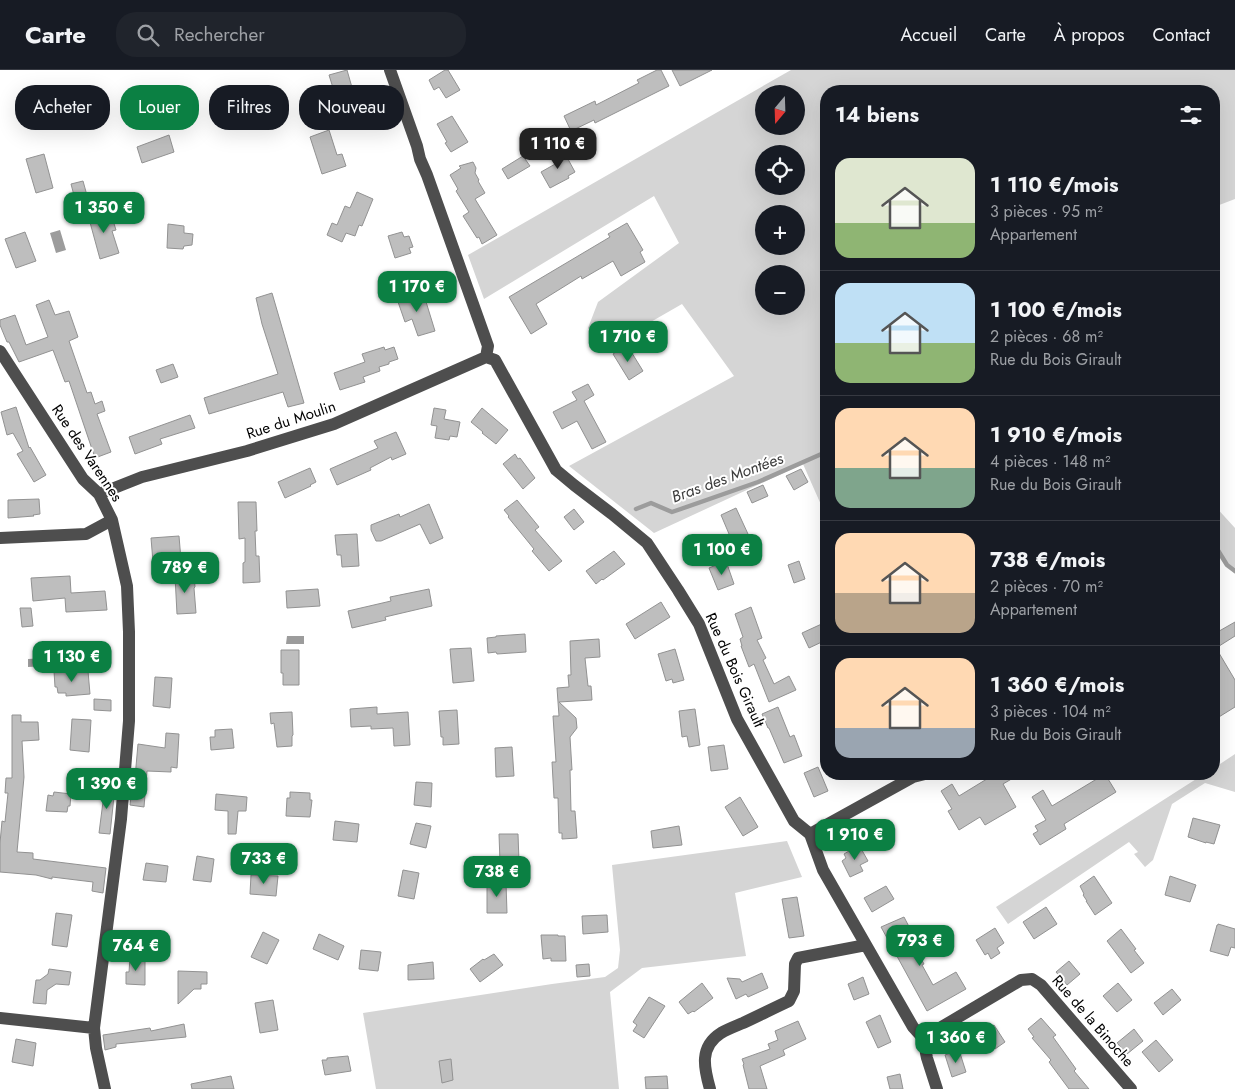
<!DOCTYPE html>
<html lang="fr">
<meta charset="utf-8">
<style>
body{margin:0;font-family:Jost,sans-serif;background:#20242c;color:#f1f3f6;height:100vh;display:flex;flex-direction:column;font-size:19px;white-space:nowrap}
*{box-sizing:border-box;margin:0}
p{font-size:16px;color:#9ea1a6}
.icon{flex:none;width:28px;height:28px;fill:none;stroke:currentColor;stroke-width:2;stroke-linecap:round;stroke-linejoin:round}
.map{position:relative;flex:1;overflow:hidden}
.details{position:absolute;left:820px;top:15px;width:400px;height:695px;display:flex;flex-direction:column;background:#171b24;border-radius:20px;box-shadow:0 5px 20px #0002}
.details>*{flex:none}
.guide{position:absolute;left:15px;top:15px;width:475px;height:45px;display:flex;gap:10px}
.needle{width:32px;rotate:199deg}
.fabs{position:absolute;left:755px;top:15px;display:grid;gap:10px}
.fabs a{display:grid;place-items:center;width:50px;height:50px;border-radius:50%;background:#171b24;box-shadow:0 5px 20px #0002;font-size:25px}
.price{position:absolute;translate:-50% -42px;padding:0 11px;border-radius:10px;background:#0b8043;color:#fff;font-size:16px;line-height:32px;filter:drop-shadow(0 1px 2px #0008)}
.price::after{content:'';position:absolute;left:50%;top:30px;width:15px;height:11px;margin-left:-8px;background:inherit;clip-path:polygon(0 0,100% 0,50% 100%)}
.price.active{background:#222;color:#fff}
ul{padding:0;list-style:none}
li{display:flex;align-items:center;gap:15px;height:125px;padding:0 15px}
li+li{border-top:1px solid #363941}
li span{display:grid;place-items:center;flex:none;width:140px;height:100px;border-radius:15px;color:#555}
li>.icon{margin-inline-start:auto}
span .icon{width:60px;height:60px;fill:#fffc;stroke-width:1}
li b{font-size:21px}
h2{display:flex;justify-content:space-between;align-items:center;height:60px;padding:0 15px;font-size:21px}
.chip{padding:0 18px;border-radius:20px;background:#171b24;box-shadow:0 5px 20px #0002;font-size:18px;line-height:45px}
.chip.active{background:#0b8043;color:#fff}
header{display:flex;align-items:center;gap:30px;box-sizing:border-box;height:70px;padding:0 25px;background:#171b24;border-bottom:1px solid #363941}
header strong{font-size:24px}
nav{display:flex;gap:28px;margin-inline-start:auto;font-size:18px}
.search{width:350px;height:45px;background:#20242c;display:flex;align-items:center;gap:12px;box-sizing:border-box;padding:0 18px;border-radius:20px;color:#9ea1a6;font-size:19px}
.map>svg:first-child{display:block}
.green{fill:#d5d5d5;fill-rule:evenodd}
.water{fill:#9c9c9c}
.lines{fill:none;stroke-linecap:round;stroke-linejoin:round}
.stream{stroke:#9c9c9c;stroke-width:4.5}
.building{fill:#bebebe;stroke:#929292}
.minor{stroke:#4e4e4e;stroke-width:12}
.labels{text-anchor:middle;stroke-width:4;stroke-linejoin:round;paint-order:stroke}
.street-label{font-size:15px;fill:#000;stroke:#fff}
.water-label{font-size:16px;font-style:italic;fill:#3d3d3d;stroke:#fff}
</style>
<header>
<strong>Carte</strong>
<div class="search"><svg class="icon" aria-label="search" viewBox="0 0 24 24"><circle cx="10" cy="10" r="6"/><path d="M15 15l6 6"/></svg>Rechercher</div>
<nav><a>Accueil</a><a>Carte</a><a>À propos</a><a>Contact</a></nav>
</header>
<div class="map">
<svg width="1235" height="1019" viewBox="0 0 1235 1019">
<rect width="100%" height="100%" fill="#fff"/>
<path class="green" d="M791,0H1235V129L1214,137V21H826V446L803,394L654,463L569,396L734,306L682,234L602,280L588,258L598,232L679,173L654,126L484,229L468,185ZM764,24H796V56H764ZM764,84H796V116H764ZM764,144H796V176H764ZM764,204H796V236H764Z
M1214,435L1235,458V504L1214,479Z
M1235,684V722L1205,713L1172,734L1153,790L1145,797L1134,784L1138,782L1129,772L1008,854L996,837L1204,704H1214V698Z
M787,771L802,807L735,823L746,886L642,898L610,922L619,1019H376L363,943L552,914L605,907L618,898L620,880L612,795Z"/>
<path class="water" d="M60,160L66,180L56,183L50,163Z
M287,566H304V574H286Z
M44,588L45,596L28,597V589Z"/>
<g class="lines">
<path class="stream" d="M636,439L651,433L672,442L758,412L826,382
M1214,474L1227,495L1235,501"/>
</g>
<path class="building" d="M347,0L353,21L350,23L352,29L338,34L329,5Z
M445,0H448L460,20L446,28L439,17L434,20L429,10Z
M657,0H661L669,16L595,53L594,50L571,61L564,46L595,31L596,35L639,13L637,10Z
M672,0H712L680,16Z
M275,18L280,36L237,48L231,29L261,20L262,22Z
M452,46L468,72L451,82L445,73L447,72L437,54Z
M329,60L337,85L342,84L346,96L322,104L310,67Z
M169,65L174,82L142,93L137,77Z
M563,80L575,102L568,106L569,108L550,118L541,102L557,93L553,86Z
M44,84L53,118L36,123L26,89Z
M523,86L530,96L508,109L502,99Z
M473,92L476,98L475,103L479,110L478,111L485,123L475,129L497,165L482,174L479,167L477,168L463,146L469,142L456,121L458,119L450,105L461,98L459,96Z
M83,111L88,129L76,133L71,114Z
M357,122L373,129L362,156L359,155L355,166L346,163L342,172L327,165L332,153L337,155L345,136L350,138Z
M102,140L104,146L111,144L116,160L112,161L119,183L100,189L88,145Z
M627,153L643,180L640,182L645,192L621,206L613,191L582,209L581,206L536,234L547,254L531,264L509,227L610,167L608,164Z
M168,154L184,156V163L193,164L192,175L184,176L183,179L167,178Z
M25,162L36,191L16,198L5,169Z
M402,162L404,167L409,166L413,177L409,178L411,183L395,188L388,166Z
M423,222L435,261L418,266L412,249L405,252L397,229Z
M272,223L304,333L288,337L283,322L209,344L204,328L278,304L262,254L256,228Z
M49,230L55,245L69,241L78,267L69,271L87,323L91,322L95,334L102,331L105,341L97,344L111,382L95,388L69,311L65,312L53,280L19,292L9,272H7L0,255V250L15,245L26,275L48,267L36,235Z
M627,275L643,301L629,310L613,284Z
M384,277L385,280L394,277L398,289L389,292V294L379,297L380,301L363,307L365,312L340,320L334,303L365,292L362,284Z
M173,294L178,307L161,313L156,300Z
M588,314L594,325L584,331L606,372L592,379L577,351L562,359L553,342L577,330L572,322Z
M16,337L29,378L30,377L46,405L34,412L17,384L23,381L13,363L7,365L1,342Z
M434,338L446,340L444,349L460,352L457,367L450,366L449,370L435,368L437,356L431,355Z
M482,338L508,360L496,374L482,363L483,362L471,352Z
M190,345L195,358L160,369L162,374L135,384L129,367Z
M396,362L406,384L392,390L391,387L370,398L371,400L337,415L330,399L378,378L374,371Z
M515,384L518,389L520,388L535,408L523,419L503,394Z
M310,398L316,412L310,415L311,416L285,428L278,412Z
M801,399L808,412L794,420L786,406Z
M763,415L768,426L752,433L747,422Z
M39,429L40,444L33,445L34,446L8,448V430Z
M517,430L539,457L535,460L562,491L549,501L532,481L534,479L508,447L509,446L504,440Z
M238,432H256L257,461H255L256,486H259L260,512L243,513V493L245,492V468L239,469Z
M429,434L443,468L430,474L420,454L381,471H376L371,460V455L399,444L400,447Z
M736,438L748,464L732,471L721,445Z
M574,439L584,452L574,460L564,447Z
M357,464L359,496L342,497L341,485H337L335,465Z
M179,466L181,490L153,492L151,468Z
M614,481L625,494L603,510L602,509L596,514L586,501Z
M726,491L734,514L718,520L709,498Z
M799,491L805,509L794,513L788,495Z
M194,505L195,517L194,518L196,543L177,544L175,506Z
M70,506L71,523L105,521L107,540L66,542L65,528L33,531L31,508Z
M318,519L320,536L287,538L286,521Z
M429,519L432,536L385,547L386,550L352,558L348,541L391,531L390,527Z
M661,532L670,547L635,569L626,554Z
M751,537L762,568L757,570L766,588L763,590L774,614L789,606L796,620L769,632L754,594L749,597L741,576H742L740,569L743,567L735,544Z
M20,538H31L33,556L22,557Z
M826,552V570L809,578L802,563Z
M1235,552V566L1216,578L1235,610V637L1214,650V564Z
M525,564L526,582L497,584L496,582L488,583L487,568L496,567V566Z
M599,569L600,587L585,588L588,616H591L592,630L559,632L576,648L577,658L570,667L572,700H570L571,741H575L577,768L562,769V763H559L558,728H554L552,692H556L553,646H559L557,618L569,617L568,605H571L570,571Z
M471,578L474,611L453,613L450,579Z
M675,579L684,610L673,613L672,609L666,611L658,584Z
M281,580H299V615H283V603H281Z
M65,600V602L88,601L90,624L66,626V623H58L57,617H55L54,601Z
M155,607L172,608L170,638L153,636Z
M94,629L111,630V641L94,640Z
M377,637V644L408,642L410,675L394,676L393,658L371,659V656L351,657L350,639Z
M778,637L790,667L794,665L802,686L784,693L769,658H768L762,644Z
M695,639L700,675L689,677L687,666L682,667L679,641Z
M457,640L459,674L443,675V667H441L439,641Z
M292,642L293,665L292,666V676L277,677L274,653L271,654L270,643Z
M12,645H21V652H38L39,670L22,671L24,707L17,782L33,783V789L106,798L103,823L92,821L93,812L52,807V809L36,805L0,802V773L2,751L5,752L8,723H5L6,708H12Z
M72,649L91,650L89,682L70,680Z
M232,659L234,678L211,680L210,667H215V660Z
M166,663L179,664L177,698L171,697V702L147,701L144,737L130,735L132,719H134L138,674L165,678Z
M724,675L728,699L711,701L708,677Z
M512,677L514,706L496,707L495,678Z
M818,697L828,721L814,727L804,703Z
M995,704H1020L1003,714L1016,737L985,755L980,747L959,760L948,741L952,739L941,721L952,714L959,726Z
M1105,704L1116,722L1064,754L1066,759L1040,775L1033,764L1038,761L1035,756L1046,750L1032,727L1043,720L1052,736Z
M416,712L432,713L431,737L414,735Z
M105,716L115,717L110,764L99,763Z
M54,722L71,724L70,736H68L67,742L46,741L48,725L53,726Z
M290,722L310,723V730H312L310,747L286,746L287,728H290Z
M216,724L247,727L246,741H238L236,764H228V741L215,740Z
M740,727L758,757L743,766L725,737Z
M1193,748L1220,755L1214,774L1206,772V773L1188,767Z
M335,751L359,754L357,772L333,770Z
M416,753L431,756L426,778L410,774Z
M679,756L682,775L653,778L651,761Z
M499,764H518L519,792H500Z
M859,775L868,791L860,795L863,801L850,807L842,791L846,788L844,784Z
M197,786L214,789L211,812L193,810Z
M146,793L168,796L166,812L143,810Z
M403,800L419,803L414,829L398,826Z
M251,805L278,806L276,826L250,824Z
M1094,806L1112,833L1095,845L1086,831H1087L1083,825L1084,824L1080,816Z
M1170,806L1196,815L1190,832L1165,825Z
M487,813H506L507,843H487Z
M886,816L894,829L872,842L864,828Z
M797,827L804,866L789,868L782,829Z
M1046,837L1057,854L1034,869L1023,852Z
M56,843L72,845L67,877L52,875Z
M607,845L608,862L583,864L582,846Z
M904,847L917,872L913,875L924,894L922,895L933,915L956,902L966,919L927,941L881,857Z
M1218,854L1235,859V878L1231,877L1228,886L1210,881L1217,855H1218Z
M995,858L1004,873L997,878L1000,883L991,889L988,883L985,885L976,870Z
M1121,859L1136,879L1134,880L1144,893L1131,903L1107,871Z
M263,862L279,870L267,894L251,887Z
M319,864L344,876L338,890L313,879Z
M541,865H558V866H565L566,891H551V888L543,889Z
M361,880L381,882L378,901L359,899Z
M494,884L503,895L480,912L470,899L483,889L484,890Z
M130,888L145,889V915L126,914V902H129Z
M1069,891L1080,904L1067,915L1056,902Z
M433,892L434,909L408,910V895Z
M589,894L590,906L577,907L576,895Z
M49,899L71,902L69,915L56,914L47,920L46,934L33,933L36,910H40L48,904Z
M178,901L207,902V914H201V919H194L178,934Z
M762,903L768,918L748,927L746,924L736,929L727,908L740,909L742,912Z
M863,907L869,924L854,930L848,914Z
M702,913L713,928L694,942L693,941L688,944L679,932Z
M1118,913L1132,930L1117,942L1103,926Z
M1172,919L1181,930L1163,945L1154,933Z
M649,927L665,936L644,968L633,961L637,955L633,952Z
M273,930L278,960L260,963L255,933Z
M880,945L891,972L878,978L866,952Z
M1041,948L1056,965L1053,967L1076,999L1074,1001L1089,1019H1069L1049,992L1051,990L1032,968L1034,967L1028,959Z
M798,951L806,969L783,980L785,985L760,996L767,1019H749L743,995L744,994L742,989L770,979L768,974L778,970L775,961Z
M184,954L186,967L116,974V977L105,980L103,965L150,958L151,961Z
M994,955L1005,972L995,979L983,962Z
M1134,959L1143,971L1127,984L1117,973Z
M16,969L36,973L33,996L12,992Z
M1156,970L1173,990L1159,1002L1142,982Z
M959,980L966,1002L952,1007L945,985Z
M348,986L351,1001L325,1005L322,990H327V988Z
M451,989L453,1010L442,1013L439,991Z
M900,1004L903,1019H890L887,1007Z
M231,1006L234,1019H192L191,1014Z
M667,1006L668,1019H646L645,1007Z"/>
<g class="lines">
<path class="minor" d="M390,0L417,76L420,89L427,105L488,276L486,287
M0,281L83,409L99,424L112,450L127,516L129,562V651L121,749L94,958L96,978L105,1019
M486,287L495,290L556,400L574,415L612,444L647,473L678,520L699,554L737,649L794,751L810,764L823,800L913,957L923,968L927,988L937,1019
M99,424L142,407L247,381L334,354L486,287
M0,468L86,464L112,450
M810,764L913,707L925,704
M0,948L94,958
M923,968L1021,910L1032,909L1041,915L1131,1019
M710,1019C704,998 699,977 721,963C728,959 736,956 743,953C758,946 774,938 789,931L794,921L795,894L798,888L866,875"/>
</g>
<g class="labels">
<g class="street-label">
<text transform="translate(291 350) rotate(-18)" y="5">Rue du Moulin</text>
<text transform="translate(87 383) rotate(56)" y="5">Rue des Varennes</text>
<text transform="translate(735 600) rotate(66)" y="5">Rue du Bois Girault</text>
<text transform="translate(1093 951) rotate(49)" y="5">Rue de la Binoche</text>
</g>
<g class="water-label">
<text transform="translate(727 407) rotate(-20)" y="6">Bras des Montées</text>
</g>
</g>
</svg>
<div class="fabs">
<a><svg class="needle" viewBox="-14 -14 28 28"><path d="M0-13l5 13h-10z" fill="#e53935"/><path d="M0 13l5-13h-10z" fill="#9ea1a6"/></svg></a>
<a><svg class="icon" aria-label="locate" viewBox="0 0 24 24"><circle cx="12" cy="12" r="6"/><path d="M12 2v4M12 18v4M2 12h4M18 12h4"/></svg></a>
<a>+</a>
<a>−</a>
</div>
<b class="price active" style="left:558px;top:100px">1 110 €</b>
<b class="price" style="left:104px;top:164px">1 350 €</b>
<b class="price" style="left:417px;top:243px">1 170 €</b>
<b class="price" style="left:628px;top:293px">1 710 €</b>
<b class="price" style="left:722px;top:506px">1 100 €</b>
<b class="price" style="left:185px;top:524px">789 €</b>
<b class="price" style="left:72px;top:613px">1 130 €</b>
<b class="price" style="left:107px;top:740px">1 390 €</b>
<b class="price" style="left:855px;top:791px">1 910 €</b>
<b class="price" style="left:264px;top:815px">733 €</b>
<b class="price" style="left:497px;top:828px">738 €</b>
<b class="price" style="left:920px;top:897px">793 €</b>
<b class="price" style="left:136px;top:902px">764 €</b>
<b class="price" style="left:956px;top:994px">1 360 €</b>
<div class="guide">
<a class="chip">Acheter</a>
<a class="chip active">Louer</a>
<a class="chip">Filtres</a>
<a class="chip">Nouveau</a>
</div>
<section class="details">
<h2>14 biens<svg class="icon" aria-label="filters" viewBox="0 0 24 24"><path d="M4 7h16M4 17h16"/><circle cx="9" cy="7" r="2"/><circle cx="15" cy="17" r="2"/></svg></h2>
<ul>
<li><span style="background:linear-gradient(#dfe7d0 65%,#8fb573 0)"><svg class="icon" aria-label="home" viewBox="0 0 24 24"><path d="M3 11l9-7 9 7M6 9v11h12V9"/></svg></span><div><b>1 110 €/mois</b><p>3 pièces · 95 m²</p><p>Appartement</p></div></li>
<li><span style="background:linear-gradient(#bfe0f5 60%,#8fb573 0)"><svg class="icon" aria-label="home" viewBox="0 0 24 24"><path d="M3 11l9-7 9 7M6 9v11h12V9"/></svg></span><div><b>1 100 €/mois</b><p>2 pièces · 68 m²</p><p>Rue du Bois Girault</p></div></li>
<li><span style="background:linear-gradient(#ffd9b3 60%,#7fa58c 0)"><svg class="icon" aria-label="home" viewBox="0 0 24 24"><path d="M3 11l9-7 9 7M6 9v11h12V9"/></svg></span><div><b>1 910 €/mois</b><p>4 pièces · 148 m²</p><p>Rue du Bois Girault</p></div></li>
<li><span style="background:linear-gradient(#ffd9b3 60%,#b9a48a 0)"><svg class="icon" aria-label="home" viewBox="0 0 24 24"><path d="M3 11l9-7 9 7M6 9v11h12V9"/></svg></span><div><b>738 €/mois</b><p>2 pièces · 70 m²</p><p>Appartement</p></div></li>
<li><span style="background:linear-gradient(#ffd9b3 70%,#9aa5b1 0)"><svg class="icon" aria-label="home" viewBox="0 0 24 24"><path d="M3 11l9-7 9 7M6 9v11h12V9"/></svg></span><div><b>1 360 €/mois</b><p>3 pièces · 104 m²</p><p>Rue du Bois Girault</p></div></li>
</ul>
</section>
</div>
